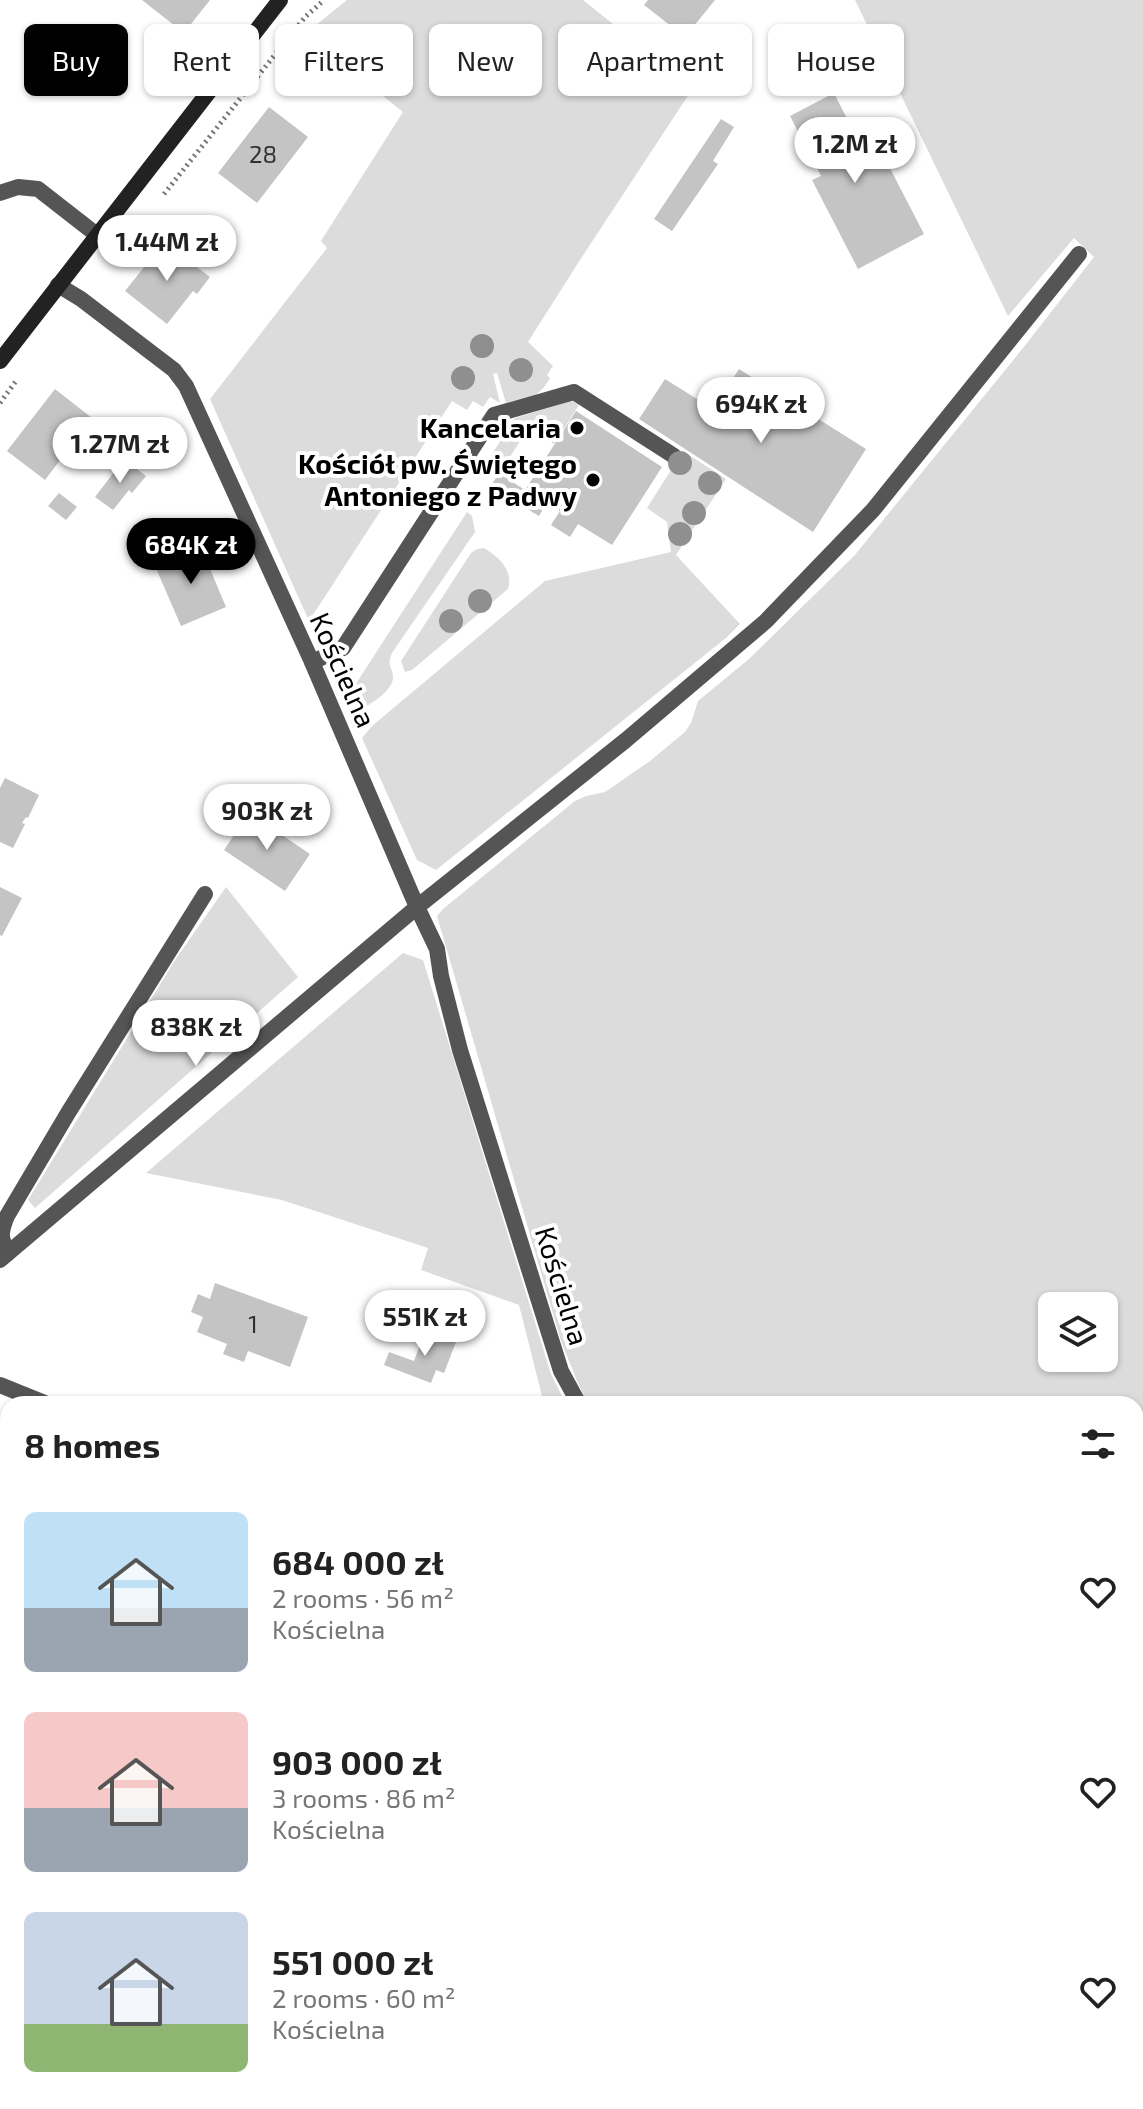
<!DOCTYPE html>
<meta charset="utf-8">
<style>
body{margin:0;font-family:"Exo 2",sans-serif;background:#f6f6f6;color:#222;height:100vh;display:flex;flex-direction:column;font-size:30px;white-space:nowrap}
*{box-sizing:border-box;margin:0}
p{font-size:26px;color:#767676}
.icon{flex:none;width:44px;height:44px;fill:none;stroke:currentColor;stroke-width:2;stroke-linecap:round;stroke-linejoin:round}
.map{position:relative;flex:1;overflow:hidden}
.sheet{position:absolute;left:0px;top:1396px;width:1144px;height:714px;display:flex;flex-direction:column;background:#fff;border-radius:24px 24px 0 0;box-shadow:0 2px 6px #0004}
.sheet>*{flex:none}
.guide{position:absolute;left:24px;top:24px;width:1096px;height:72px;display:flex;gap:16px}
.fabs{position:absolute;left:1038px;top:1292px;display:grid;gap:16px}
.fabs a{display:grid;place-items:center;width:80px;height:80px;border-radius:12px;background:#fff;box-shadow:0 2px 6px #0004;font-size:40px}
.price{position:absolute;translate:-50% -68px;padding:0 18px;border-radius:28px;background:#fff;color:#222;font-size:26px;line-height:52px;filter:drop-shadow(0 2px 4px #0008)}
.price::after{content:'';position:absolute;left:50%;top:48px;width:24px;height:18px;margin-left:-12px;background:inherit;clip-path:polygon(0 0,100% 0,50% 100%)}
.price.on{background:#000;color:#fff}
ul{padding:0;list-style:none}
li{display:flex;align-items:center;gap:24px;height:200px;padding:0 24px}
li span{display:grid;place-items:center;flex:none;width:224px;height:160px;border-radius:12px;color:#555}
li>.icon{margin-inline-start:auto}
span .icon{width:96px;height:96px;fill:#fffc;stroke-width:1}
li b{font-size:34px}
h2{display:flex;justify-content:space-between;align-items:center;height:96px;padding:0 24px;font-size:34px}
.chip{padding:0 28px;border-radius:12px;background:#fff;box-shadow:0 2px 6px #0004;font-size:28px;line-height:72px}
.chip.on{background:#000;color:#fff}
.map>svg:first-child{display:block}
.green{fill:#dcdcdc;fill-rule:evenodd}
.building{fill:#c4c4c4}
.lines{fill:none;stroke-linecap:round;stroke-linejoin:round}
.path{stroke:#777;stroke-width:5;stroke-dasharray:2 4;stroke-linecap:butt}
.service{stroke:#555;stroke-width:16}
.minor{stroke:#555;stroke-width:16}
.secondary{stroke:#222;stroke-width:16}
.tree{fill:#8f8f8f}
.poi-dot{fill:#000;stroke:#fff;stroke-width:3}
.labels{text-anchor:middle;stroke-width:8;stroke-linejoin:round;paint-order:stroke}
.number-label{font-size:24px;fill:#313131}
.poi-label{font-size:28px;font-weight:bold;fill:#000;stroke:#fff;text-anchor:end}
.street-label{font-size:28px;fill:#000;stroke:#fff}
</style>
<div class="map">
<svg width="1143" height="2109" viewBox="0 0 1143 2109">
<rect width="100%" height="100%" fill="#fff"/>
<path class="green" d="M347,0H583L693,88L580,260L528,342L553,366L547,375L550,378C538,399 529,398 506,403L497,373L493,374L500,403L490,397L483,407L473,401L467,410L452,401L309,621L210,399L327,248L321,241L403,112L305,34Z
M855,0H1143V1807L1136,1804V1404H588L577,1381L561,1341L437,916L443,909L575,801L586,796L605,792L650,761L685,732L691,723L698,701L749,659L854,556L1023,348L1094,257L1074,238L1008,316ZM1052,1306H1104V1358H1052Z
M572,401L579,405L554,444L528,429L504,466L490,457L515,418Z
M683,451L726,479L676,555L740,624L726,638L436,870L417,860L362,738L372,726L545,581L671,552L667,522L647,508Z
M467,512L472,516L475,532L392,653C386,666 393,667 393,678C392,691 370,706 359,709L346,699Z
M484,548C499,557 514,571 508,589L412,670L405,672L401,661L471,553L477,549Z
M226,887L298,977L35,1208L28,1200L175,960Z
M403,953L423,960L551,1374L566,1404H544L519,1305L421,1270L428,1248L282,1200L146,1173Z
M71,2102H973L970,2109H71Z"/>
<path class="building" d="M142,0H210L184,33Z
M648,0H715L685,37L644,5Z
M834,93L865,154L879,147L924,234L858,269L812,180L821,176L790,116Z
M269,107L308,137L257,203L218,173Z
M721,119L734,127L713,161L718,164L672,231L654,219Z
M164,242L210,277L197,294L193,291L167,324L125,291Z
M739,369L866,449L813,532L639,419L665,379L713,409Z
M55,389L92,418L45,480L7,451Z
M576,411L662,467L612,545L578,524L570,537L551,525L560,511L547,502L539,516L490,487L499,473L525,490Z
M124,459L146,476L132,493L129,490L113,510L95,497Z
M59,493L77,507L66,520L48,506Z
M200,545L226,607L181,626L155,566Z
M5,778L39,795L28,818L26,817L22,823L25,824L13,848L0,842V788Z
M249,813L310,854L285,891L224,850Z
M0,887L22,898L2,936L0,935Z
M215,1283L308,1317L290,1367L248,1351L244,1362L223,1354L227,1344L197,1332L203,1317L191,1312L198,1294L210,1299Z
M425,1331L456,1342L444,1373L436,1370L431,1383L384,1365L389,1352L414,1361Z
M1136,1891L1143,1894V1940L1136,1958Z"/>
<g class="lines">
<path class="path" d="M164,194L305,17L324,0
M0,403L16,381"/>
<path class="service" d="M312,662L343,648L494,415L574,392L674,456
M8,1253C0,1237 0,1233 7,1216L68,1113L205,894"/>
<path class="minor" d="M0,193L18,187L38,189L97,235
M58,285L81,299L174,370L186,386L312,662L417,907L437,949L441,976L460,1050L561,1371L579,1404
M0,1260L417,907L626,740L766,621L873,510L1079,254
M0,1385L47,1404
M1136,1824L1143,1827"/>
<path class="secondary" d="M0,361L280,0"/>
</g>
<g class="tree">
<circle cx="482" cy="346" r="12"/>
<circle cx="521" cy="370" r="12"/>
<circle cx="463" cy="378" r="12"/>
<circle cx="680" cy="463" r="12"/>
<circle cx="710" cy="483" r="12"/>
<circle cx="694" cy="513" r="12"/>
<circle cx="680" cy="534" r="12"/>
<circle cx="480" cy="601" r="12"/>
<circle cx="451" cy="621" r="12"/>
</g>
<g class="poi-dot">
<circle cx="577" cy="428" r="8"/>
<circle cx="593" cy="480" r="8"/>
</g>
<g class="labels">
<g class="number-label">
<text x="263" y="163">28</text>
<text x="253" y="1333">1</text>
</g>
<g class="poi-label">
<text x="561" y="438">Kancelaria</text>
<text x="577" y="474">Kościół pw. Świętego<tspan x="577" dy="32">Antoniego z Padwy</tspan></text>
</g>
<g class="street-label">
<text transform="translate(343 670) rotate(66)" y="10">Kościelna</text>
<text transform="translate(562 1286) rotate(73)" y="10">Kościelna</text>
</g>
</g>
</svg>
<div class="fabs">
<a><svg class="icon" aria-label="layers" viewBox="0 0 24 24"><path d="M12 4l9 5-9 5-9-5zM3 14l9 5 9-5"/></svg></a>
</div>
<b class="price" style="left:855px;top:185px">1.2M zł</b>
<b class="price" style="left:167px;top:283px">1.44M zł</b>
<b class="price" style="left:761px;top:445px">694K zł</b>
<b class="price" style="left:120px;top:485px">1.27M zł</b>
<b class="price on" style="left:191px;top:586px">684K zł</b>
<b class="price" style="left:267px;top:852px">903K zł</b>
<b class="price" style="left:196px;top:1068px">838K zł</b>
<b class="price" style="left:425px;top:1358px">551K zł</b>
<div class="guide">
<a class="chip on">Buy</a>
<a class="chip">Rent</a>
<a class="chip">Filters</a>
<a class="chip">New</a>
<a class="chip">Apartment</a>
<a class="chip">House</a>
</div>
<section class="sheet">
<h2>8 homes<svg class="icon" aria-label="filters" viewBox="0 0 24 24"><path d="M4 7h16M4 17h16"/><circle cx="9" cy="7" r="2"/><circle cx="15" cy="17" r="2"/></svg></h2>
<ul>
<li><span style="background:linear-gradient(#bfe0f5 60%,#9aa5b1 0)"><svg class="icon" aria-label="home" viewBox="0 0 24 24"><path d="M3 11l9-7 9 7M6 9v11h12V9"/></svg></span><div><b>684 000 zł</b><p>2 rooms · 56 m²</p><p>Kościelna</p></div><svg class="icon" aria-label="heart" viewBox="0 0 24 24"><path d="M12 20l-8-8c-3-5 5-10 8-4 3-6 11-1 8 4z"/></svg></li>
<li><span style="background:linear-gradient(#f6c9c9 60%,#9aa5b1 0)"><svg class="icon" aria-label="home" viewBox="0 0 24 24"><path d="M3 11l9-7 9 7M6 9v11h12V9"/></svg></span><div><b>903 000 zł</b><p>3 rooms · 86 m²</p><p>Kościelna</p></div><svg class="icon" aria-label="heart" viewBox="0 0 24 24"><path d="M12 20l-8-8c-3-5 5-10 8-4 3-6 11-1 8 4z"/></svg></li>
<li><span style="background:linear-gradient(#c9d6e8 70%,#8fb573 0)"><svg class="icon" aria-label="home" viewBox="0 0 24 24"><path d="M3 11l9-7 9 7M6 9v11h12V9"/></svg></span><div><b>551 000 zł</b><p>2 rooms · 60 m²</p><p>Kościelna</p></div><svg class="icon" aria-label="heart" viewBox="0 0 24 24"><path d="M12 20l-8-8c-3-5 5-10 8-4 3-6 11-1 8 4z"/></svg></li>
</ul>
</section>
</div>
